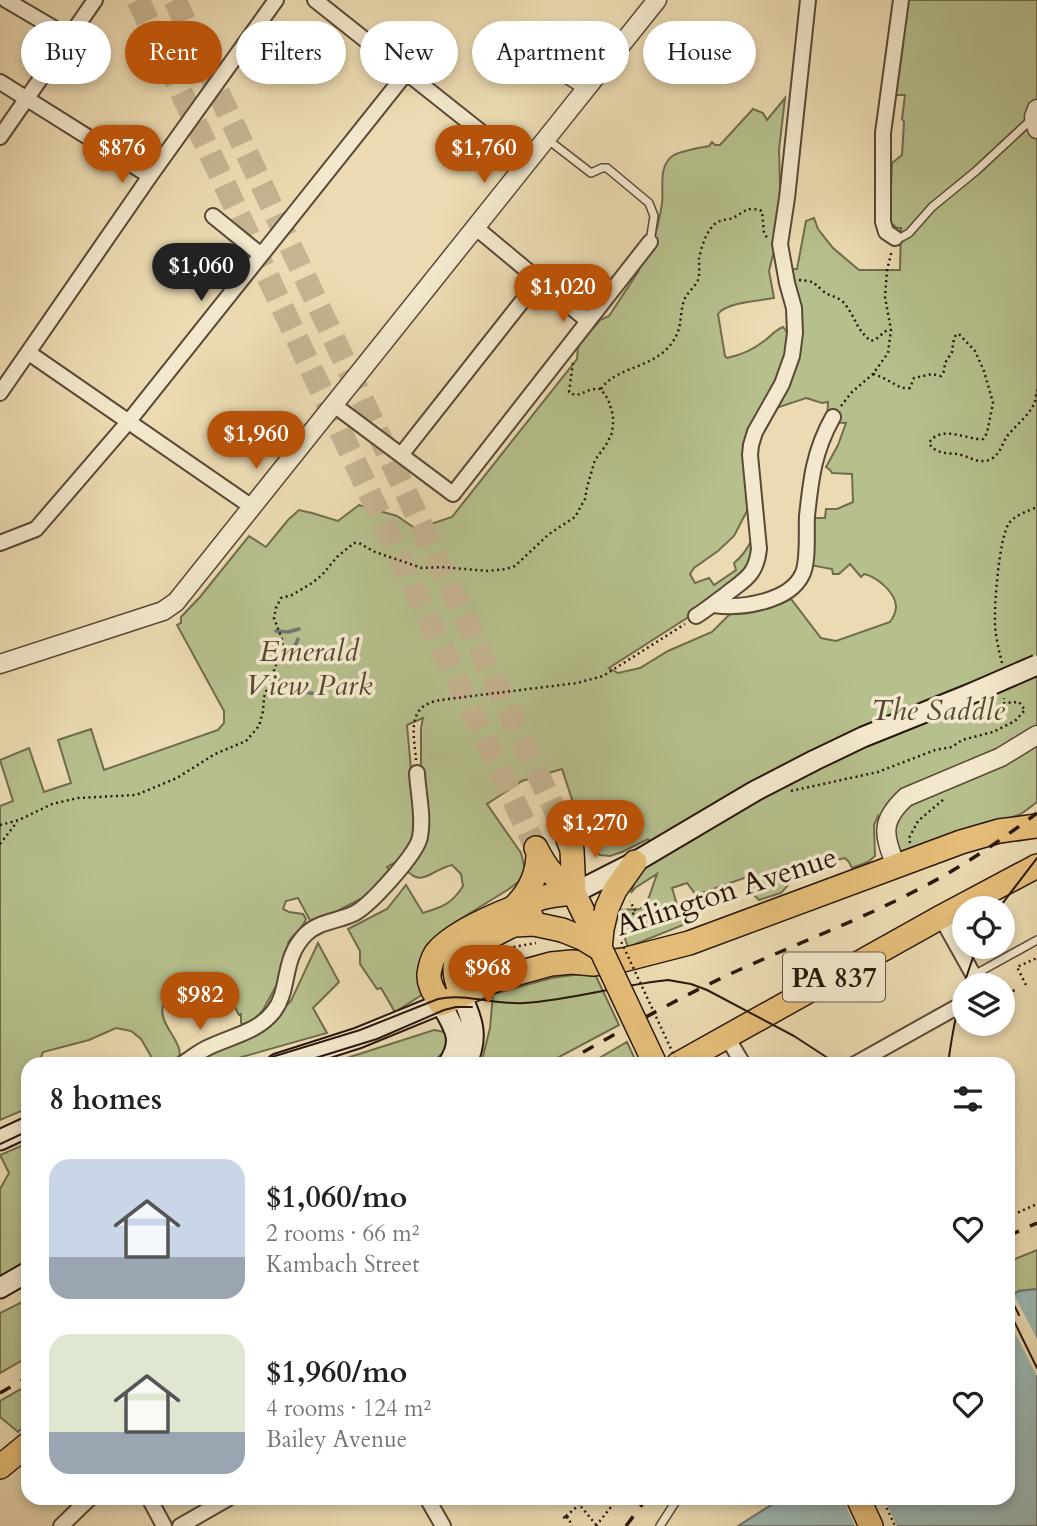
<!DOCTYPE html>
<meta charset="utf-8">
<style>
body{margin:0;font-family:Cardo,serif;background:#f6f6f6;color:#222;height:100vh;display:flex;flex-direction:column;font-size:26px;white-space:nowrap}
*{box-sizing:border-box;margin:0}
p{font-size:23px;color:#767676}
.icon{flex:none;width:38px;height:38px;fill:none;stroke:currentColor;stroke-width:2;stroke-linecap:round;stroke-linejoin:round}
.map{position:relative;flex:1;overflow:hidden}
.sheet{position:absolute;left:21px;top:1057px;width:994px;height:448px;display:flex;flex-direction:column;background:#fff;border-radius:21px;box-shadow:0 4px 10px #0003}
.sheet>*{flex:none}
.banner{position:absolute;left:21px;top:21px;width:996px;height:63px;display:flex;gap:14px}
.fabs{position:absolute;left:952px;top:896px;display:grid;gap:14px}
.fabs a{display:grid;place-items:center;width:63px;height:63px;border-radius:50%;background:#fff;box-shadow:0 4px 10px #0003;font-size:35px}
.price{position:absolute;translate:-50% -60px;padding:0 16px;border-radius:24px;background:#b45309;color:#fff;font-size:23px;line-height:46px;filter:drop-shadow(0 2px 4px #0008)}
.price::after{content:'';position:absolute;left:50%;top:42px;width:21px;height:16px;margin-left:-10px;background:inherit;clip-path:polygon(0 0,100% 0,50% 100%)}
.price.on{background:#222;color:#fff}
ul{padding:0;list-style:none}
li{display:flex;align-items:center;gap:21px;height:175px;padding:0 28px}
li span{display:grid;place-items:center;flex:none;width:196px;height:140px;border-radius:21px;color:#555}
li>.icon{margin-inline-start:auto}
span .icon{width:84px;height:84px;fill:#fffc;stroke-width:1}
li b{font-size:30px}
h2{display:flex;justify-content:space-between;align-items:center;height:84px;padding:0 28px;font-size:30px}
.chip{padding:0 24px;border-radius:32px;background:#fff;box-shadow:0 4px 10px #0003;font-size:24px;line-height:63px}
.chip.on{background:#b45309;color:#fff}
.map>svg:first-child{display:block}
.green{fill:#b6c08d;stroke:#706c4c;stroke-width:2;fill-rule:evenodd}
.water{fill:#9bb9b5;stroke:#6d7871;stroke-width:2}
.pier{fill:#ecdbb2}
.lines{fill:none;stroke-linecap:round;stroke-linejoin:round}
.stream{stroke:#6d7871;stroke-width:3.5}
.trunk-tunnel{stroke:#c5b491;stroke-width:23;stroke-dasharray:23 11;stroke-linecap:butt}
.service-casing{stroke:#5a4836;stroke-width:10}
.minor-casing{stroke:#5a4836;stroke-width:18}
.tertiary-casing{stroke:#5a4836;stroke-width:21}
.secondary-casing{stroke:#29170c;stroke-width:23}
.primary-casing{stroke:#29170c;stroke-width:26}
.trunk-casing{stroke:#29170c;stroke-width:26}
.path{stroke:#29170c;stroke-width:2.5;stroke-dasharray:2 3.5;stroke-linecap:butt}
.service{stroke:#f3e8cd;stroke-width:7}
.minor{stroke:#f3e8cd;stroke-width:14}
.tertiary{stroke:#f3e8cd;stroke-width:18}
.secondary{stroke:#f3e8cd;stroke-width:19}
.primary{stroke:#e6be79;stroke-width:23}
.trunk{stroke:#e6be79;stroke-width:23}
.tram{stroke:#29170c;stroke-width:2}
.rail{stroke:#29170c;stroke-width:3.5;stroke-dasharray:12 12;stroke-linecap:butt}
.secondary-bridge-casing{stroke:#29170c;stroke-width:23;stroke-linecap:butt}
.trunk-bridge-casing{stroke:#29170c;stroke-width:26;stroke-linecap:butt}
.path-bridge{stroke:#29170c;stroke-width:2.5;stroke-dasharray:2 3.5;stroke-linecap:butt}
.secondary-bridge{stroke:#f3e8cd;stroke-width:19}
.trunk-bridge{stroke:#e6be79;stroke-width:23}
.labels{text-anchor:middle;stroke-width:7;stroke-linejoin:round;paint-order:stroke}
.shield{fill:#f3e8cd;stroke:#665646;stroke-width:2}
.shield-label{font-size:28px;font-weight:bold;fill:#29170c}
.park-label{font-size:30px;font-style:italic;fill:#534a33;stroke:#f3e8cd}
.street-label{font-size:30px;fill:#29170c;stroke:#f3e8cd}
</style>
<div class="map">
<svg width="1037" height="1526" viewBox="0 0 1037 1526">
<rect width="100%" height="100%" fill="#ecdbb2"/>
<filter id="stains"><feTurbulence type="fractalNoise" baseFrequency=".00286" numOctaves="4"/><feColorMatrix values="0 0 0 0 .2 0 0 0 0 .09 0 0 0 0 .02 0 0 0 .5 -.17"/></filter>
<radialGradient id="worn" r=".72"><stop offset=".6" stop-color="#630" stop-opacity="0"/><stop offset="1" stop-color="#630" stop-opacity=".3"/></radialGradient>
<path class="green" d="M907,0H1037V802L1021,814L891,858L878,816L874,825L875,856L868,862L852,868L849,862L845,858L810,866L801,871L781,893L759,900L754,895L747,877L696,895L687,883L672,888L683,925L628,947L619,922L621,910L640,909L649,897L657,874L635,888L631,893C635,874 643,868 658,857L648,839L622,852L610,856L600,855L592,850L580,824L562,769L522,781L487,804L521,853L525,870L522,879L509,889L449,926L437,936L431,989L395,1012L381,988L377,989L360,964V951L348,929L387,909L406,885L423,913C442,907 452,904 463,886L461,874L452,865C427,871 420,893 399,860L387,867L392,873L378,890L312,924L298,898L286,901L283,909L289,912L303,914L306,919C303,929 293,933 288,943L294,953L263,1010L254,1021L245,1025L241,1023V1014L239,1015L232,1002H229L224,1008L214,1012L207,1007L194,990L181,987C133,1016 195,1040 176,1064H158L152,1058L141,1039L131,1031L116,1028L89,1040L43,1052L38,1064H28V1108L0,1120V806L13,801L0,760L29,748L44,792L71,783L58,740L91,729L104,770L218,730L224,723V711L177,625L181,623V617L200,597L249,536L266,547L288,520L299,510L312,513L338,521L359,505L397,516L416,529L452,517L577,359L578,346L600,320L609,316L638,272C640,264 644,260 648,253C656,238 659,220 662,204C664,188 658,169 671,157C678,151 699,148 709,146L712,142L715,145H720L753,109L763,113L767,120L785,98L779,150L781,222L769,271L774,298C759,301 727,302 718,314L725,356L727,358C741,355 753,350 764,341C771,336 775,330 783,327L789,335L795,282L792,269H797L806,221L814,218L818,229L833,248L859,270H900L901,228H897L891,223L890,212L892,163L902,155L904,122L902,119L905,95H894ZM806,398L822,403L828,402L827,422L846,423L838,445L826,467L830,470L832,473L852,474L853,502L837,509H826L825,518H814L810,565L832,569L833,574H839L850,564L861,577L864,574C877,577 895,592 896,606C896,612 893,618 890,622L836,641L821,638L791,599L767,609L764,607L730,614L712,632L668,651L640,668L618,673L609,668L701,609L750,567L753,537C748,548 743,556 734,563L736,570L714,585L709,578L695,583L690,574L694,568L718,551L734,536L748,509L752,431L773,409ZM423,718L421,728V774L411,769L407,725Z
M318,943L339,982L313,1008L327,1033L217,1064H191L271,1021L291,1001Z
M594,972L619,1025L546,1064H481L490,1028L493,994L552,978Z
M434,1030L445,1032C451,1047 442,1055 430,1064H328Z
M627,1042L637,1064H589Z
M28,1143V1263L0,1279V1189L9,1173L0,1155Z
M1037,1250V1289L1019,1291L1008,1297V1262Z
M28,1299V1357L0,1373V1313Z
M28,1385V1423L18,1432L0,1417V1401Z"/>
<path class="water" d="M1037,1289V1526H738L782,1498H1008V1297L1019,1291Z"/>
<path class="pier" d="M1012,1291L1037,1339V1376L1008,1319V1293Z
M842,1498H884L897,1526H855Z"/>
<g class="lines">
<path class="stream" d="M276,631L288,632L299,629
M280,646H281
M284,647L289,648L296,644L298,639
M270,675L288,686L303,692L317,694"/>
<path class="trunk-tunnel" d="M138,0L536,848
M175,0L566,834"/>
<g class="service-casing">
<path id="service" d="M504,41L583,90
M547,139L591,173L602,168H607L649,203L654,216L650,242
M895,238L902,237L909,233L932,207L976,171L1033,118
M974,975L1037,940
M660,1526L678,1498"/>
</g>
<g class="minor-casing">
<path id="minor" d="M6,0L69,37
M315,0L524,166
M0,82L150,176
M0,137L95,0
M213,216L261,255
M475,227L588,321
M895,238L886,232L883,222V133L901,0
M29,353L252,507
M0,393L150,176L276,0
M334,405L453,494L650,242
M401,455L539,280
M0,543L36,529L129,421L407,72
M714,605C740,609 789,602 802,575C809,562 806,532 807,516C811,478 814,451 833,417
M696,616C706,610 714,603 724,596C743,580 756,577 759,549L750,455L751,445L755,432L782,384L792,356L795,333L794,308L787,283L780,244L787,198L808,0
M941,917L979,985
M727,1037L743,1064
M182,1064C191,1058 200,1051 209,1047C232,1036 258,1032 274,1011C291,988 281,959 306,934C319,921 340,921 355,913C370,905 417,854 420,837C424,817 418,793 417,773
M855,1064L964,1003
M149,1498L164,1526
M427,1498L443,1526
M61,1526L90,1498
M180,1526L229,1498"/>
</g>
<g class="tertiary-casing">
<path id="tertiary" d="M1037,109L1034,117L1037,129
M0,664L163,611L176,602L657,0
M896,866C884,835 879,822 906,797L1001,757L1037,735"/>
</g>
<g class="secondary-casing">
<path id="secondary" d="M574,893L635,862L755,791L815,760L863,737L970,694
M461,995C473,1020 479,1038 466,1064
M277,1064L358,1038L441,1004C453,1026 465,1039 448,1064
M0,1140L28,1127
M0,1288L28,1272"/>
</g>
<g class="primary-casing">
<path id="primary" d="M574,893C563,894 552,895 541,898C513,907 454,930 436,953C432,959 430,967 429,974C428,985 435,994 441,1004L500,978L551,964L572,962L593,964L623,960L689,943L961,842L999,831L1037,826
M461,995C455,975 448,960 470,947L531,916
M678,1064L941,917L1037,866
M0,1467L28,1444"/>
</g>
<g class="trunk-casing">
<path id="trunk" d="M566,834L572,850L574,893L587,920
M536,848C545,867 556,881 574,893
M513,908C529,893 538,876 538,853
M607,908L615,890L635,862
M514,925L534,924L562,930
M858,1498L871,1526"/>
</g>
<path class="path" d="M799,280C813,281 813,282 823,291C829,296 836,296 842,301C855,314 855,329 871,341L876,339L887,330H891
M873,374C879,376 884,378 889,381C897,385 900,389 910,388L914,378L932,374L941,376L944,371L945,363L952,352L954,338L956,335L959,334L975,351L984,371L993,403L987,433L983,439C966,440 941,424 929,443C935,454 947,453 957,454C968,456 978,464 989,460C1000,456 1002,443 1008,435C1017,424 1031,414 1035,401C1036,397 1036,393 1037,390
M601,389C618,364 662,369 677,334C682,323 680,309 685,298C688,292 695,287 698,280C700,274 699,266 699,259C701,248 707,227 718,222C723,219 729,220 733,218C746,211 747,206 762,211L764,233L768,239
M841,406L852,392L873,374L888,353L891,330L885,297L887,270L892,250
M1002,663C999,651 996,638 995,626C994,606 999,538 1009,523C1015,515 1028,511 1037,507
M416,760C415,743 408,717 424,706C428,703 435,701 440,700L577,683L603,676L685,624
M791,791L878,772L935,750L952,747L962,740L993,732L1015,721L1025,710L1019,702L1004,703V698
M0,825L19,820L52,804L78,798L136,795L177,778L215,754L246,741L259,726L263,711L264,697L275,668L283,642L274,618L276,608L281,598L292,595L312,583L322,575L337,557L354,543H359L375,552L422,568L442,567L488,571L506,569L515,566L549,534L575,517L585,499L587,487L595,460L606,445L612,433L613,424V415L608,399L601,389C585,387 580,400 569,392L573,363
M910,843L909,838L918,821L944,799
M0,844L17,822
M623,920L636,912L630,901
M508,948L536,943
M1026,985L1017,967L1037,958
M1003,996L1017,989
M1008,1217L1037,1204
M882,1498L895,1526
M566,1516L564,1518L565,1519L567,1517L566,1515L564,1518L565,1519L568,1517L572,1526
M596,1526L618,1498"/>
<use href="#service" class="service"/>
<use href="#minor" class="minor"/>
<use href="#tertiary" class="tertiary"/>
<use href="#secondary" class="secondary"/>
<use href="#primary" class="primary"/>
<use href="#trunk" class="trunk"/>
<path class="tram" d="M999,908L1037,858
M249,1064L360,1030L438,999C466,993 495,1005 524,1003C572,1000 620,985 668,980L691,984L707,990L794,1036L837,1064
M296,1064L377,1039L444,1010L456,1007H472
M948,1064C954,1020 961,988 977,947
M0,1144L28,1131
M1008,1293L1019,1315
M1008,1309L1037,1368"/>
<path class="rail" d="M562,1064C621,1031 679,997 741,969C801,942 862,919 921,888C962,867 1000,841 1037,813
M1008,1236L1037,1223
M0,1393L28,1377
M626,1526L647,1498"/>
<g class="secondary-bridge-casing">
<path id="secondary-bridge" d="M970,694L1037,665"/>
</g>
<g class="trunk-bridge-casing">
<path id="trunk-bridge" d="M587,920L655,1064
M562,930L582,938L600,949
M600,949L602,929L607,908"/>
</g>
<path class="path-bridge" d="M619,937L678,1064
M574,1498L597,1526
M566,1516L579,1505"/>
<use href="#secondary-bridge" class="secondary-bridge"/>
<use href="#trunk-bridge" class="trunk-bridge"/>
</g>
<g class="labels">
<rect class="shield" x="783" y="952.5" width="102" height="49" rx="5"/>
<g class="shield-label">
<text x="834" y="987">PA 837</text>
</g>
<g class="park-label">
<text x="309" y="661">Emerald<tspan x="309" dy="34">View Park</tspan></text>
<text x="938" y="720">The Saddle</text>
</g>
<g class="street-label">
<text transform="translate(726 891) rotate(-18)" y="10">Arlington Avenue</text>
</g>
</g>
<rect width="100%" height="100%" filter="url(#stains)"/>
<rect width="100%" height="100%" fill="url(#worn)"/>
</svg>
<div class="fabs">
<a><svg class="icon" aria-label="locate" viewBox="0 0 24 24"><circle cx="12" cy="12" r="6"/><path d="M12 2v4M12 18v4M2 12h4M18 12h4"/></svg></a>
<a><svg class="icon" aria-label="layers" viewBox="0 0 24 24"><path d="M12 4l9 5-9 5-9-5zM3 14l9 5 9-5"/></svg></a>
</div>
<b class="price" style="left:122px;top:185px">$876</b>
<b class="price" style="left:484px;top:185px">$1,760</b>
<b class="price on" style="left:201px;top:303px">$1,060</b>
<b class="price" style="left:563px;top:324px">$1,020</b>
<b class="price" style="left:256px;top:471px">$1,960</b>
<b class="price" style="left:595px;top:860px">$1,270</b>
<b class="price" style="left:488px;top:1005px">$968</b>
<b class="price" style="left:200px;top:1032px">$982</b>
<div class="banner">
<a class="chip">Buy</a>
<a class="chip on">Rent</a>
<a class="chip">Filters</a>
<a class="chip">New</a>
<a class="chip">Apartment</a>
<a class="chip">House</a>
</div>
<section class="sheet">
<h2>8 homes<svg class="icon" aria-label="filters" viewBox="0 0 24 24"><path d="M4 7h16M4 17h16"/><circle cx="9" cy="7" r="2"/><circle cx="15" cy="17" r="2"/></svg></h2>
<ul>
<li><span style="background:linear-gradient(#c9d6e8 70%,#9aa5b1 0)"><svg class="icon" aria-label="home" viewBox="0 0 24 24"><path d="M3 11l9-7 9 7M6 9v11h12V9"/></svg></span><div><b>$1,060/mo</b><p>2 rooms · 66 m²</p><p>Kambach Street</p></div><svg class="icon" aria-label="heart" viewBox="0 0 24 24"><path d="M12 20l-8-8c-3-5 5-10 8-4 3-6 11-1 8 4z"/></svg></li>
<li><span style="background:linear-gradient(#dfe7d0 70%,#9aa5b1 0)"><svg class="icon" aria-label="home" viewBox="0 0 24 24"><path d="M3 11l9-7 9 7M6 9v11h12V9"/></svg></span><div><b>$1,960/mo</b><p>4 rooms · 124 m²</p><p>Bailey Avenue</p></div><svg class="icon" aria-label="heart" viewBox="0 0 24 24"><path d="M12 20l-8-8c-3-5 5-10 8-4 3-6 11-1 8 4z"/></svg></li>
</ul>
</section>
</div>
